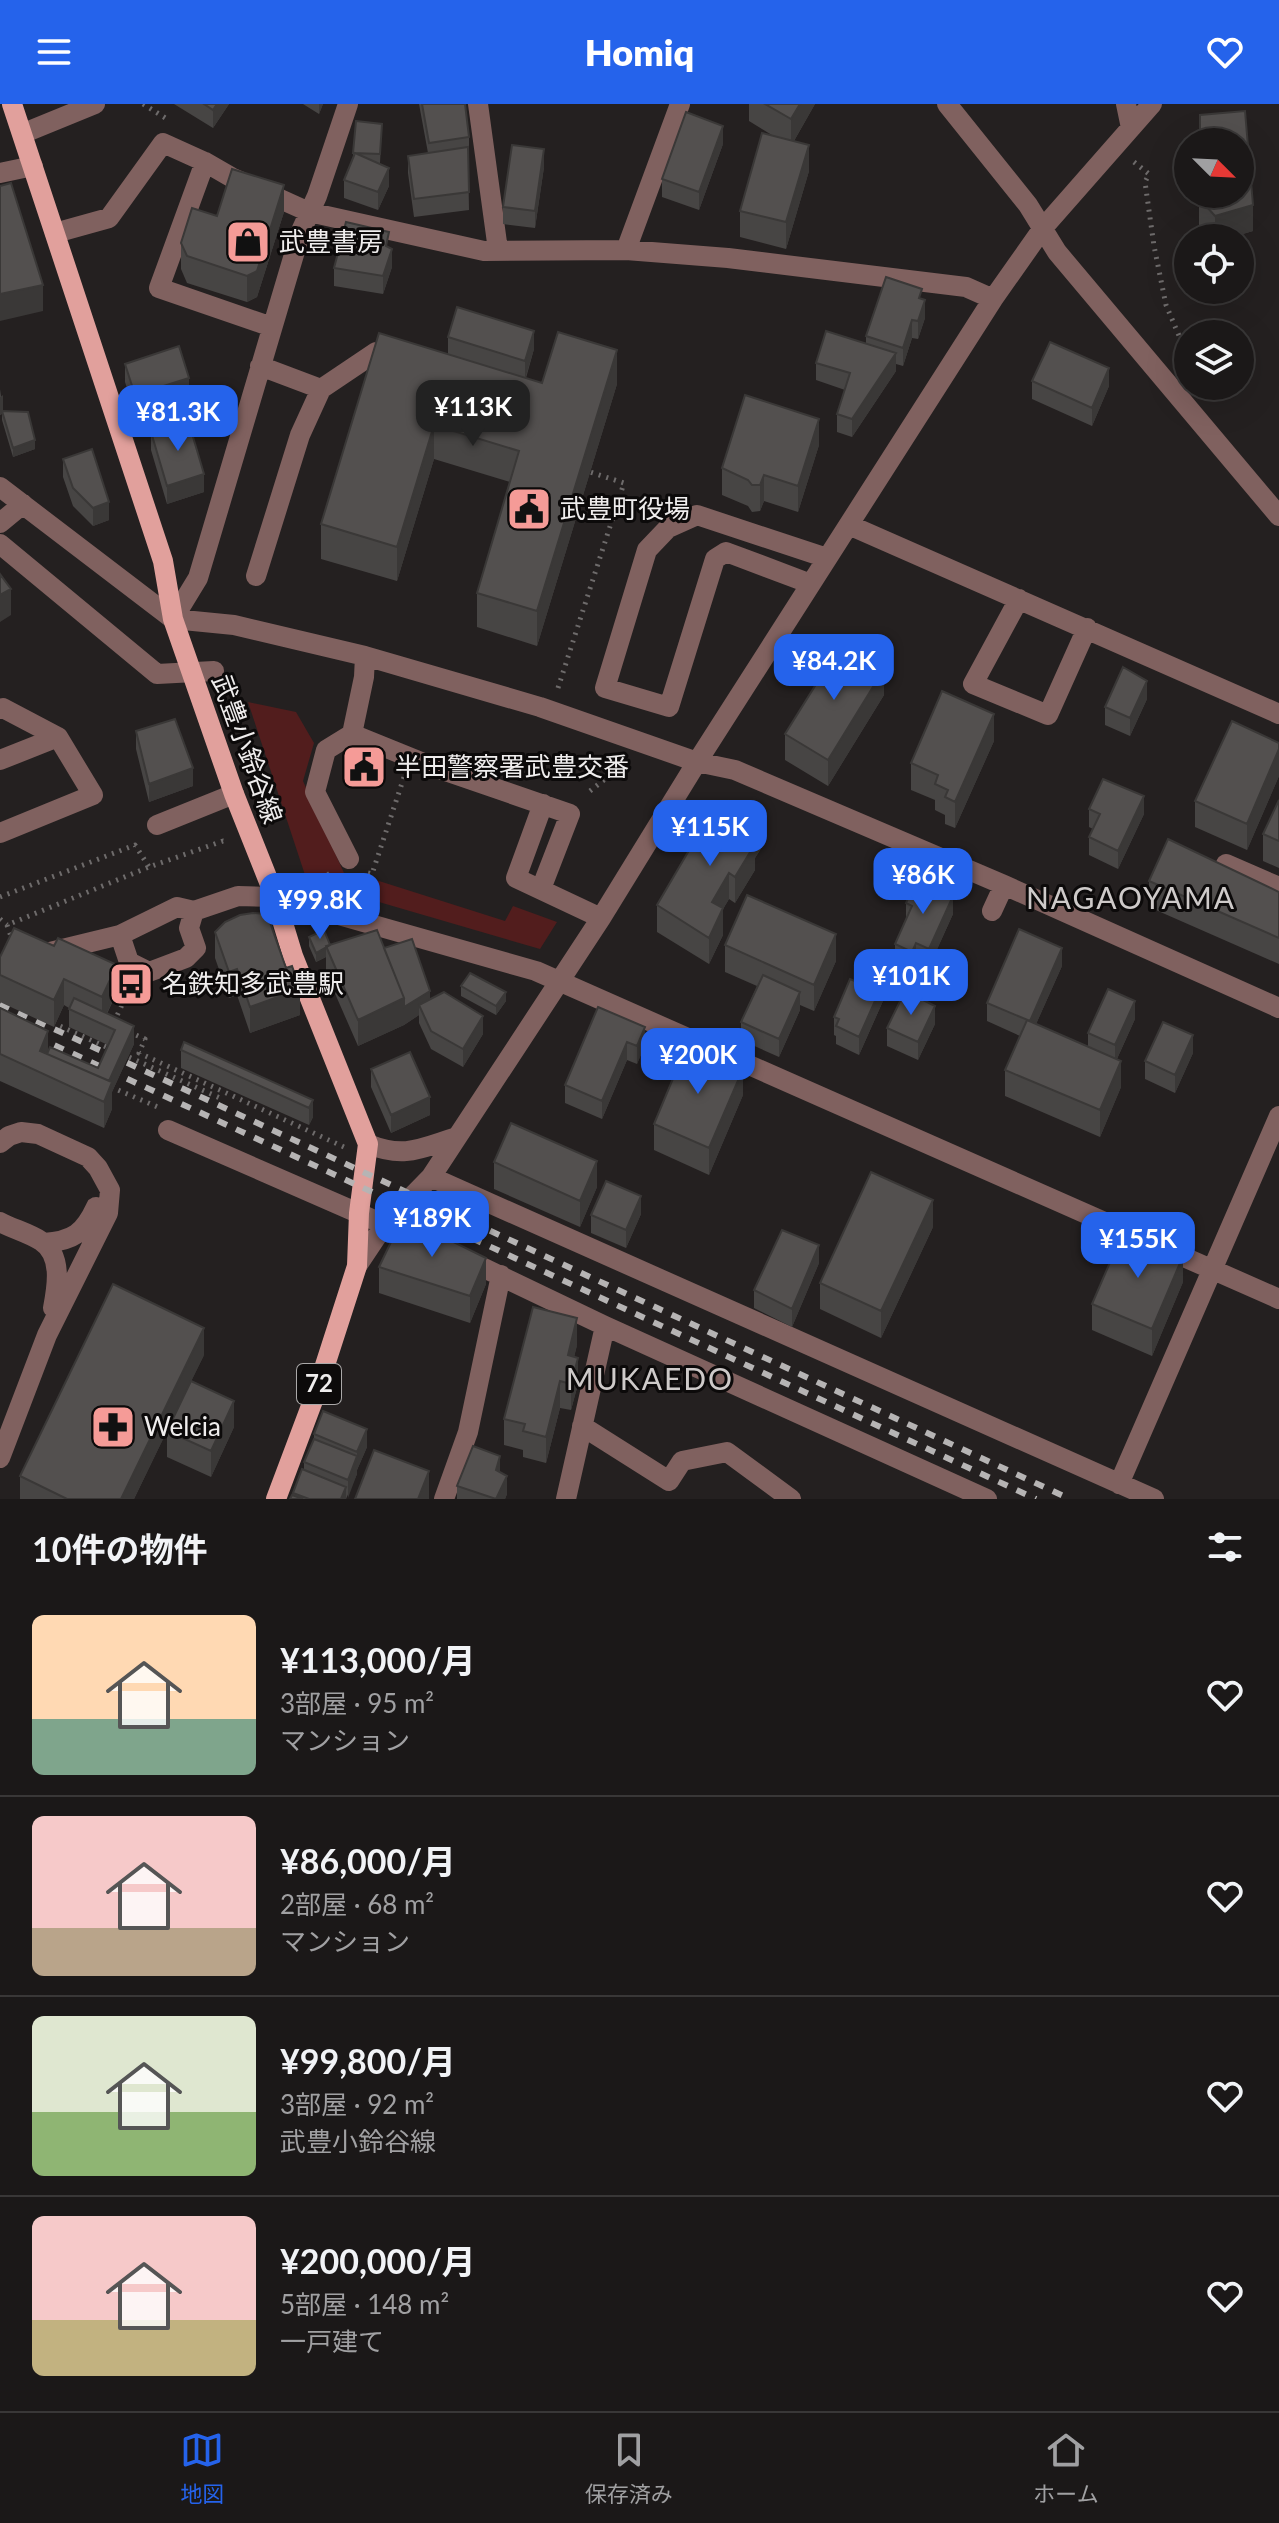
<!DOCTYPE html>
<html lang="ja">
<meta charset="utf-8">
<style>
body{margin:0;font-family:Lato,"Noto Sans JP",sans-serif;background:#282525;color:#f1f3f6;height:100vh;display:flex;flex-direction:column;font-size:30px;white-space:nowrap}
*{box-sizing:border-box;margin:0}
p{font-size:26px;color:#a0a0a2}
.icon{flex:none;width:44px;height:44px;fill:none;stroke:currentColor;stroke-width:2;stroke-linecap:round;stroke-linejoin:round}
.map{position:relative;height:1395px;overflow:hidden}
.side{display:flex;flex-direction:column;background:#1b1818;flex:1}
.side>*{flex:none}
.needle{width:52px;rotate:114deg}
.fabs{position:absolute;left:1174px;top:24px;display:grid;gap:16px}
.fabs a{display:grid;place-items:center;width:80px;height:80px;border-radius:50%;background:#1b1818;box-shadow:0 8px 32px #0002,0 0 0 2px #393737;font-size:40px}
.price{position:absolute;translate:-50% -68px;padding:0 18px;border-radius:16px;background:#2563eb;color:#fff;font-size:26px;line-height:52px;filter:drop-shadow(0 2px 4px #0008)}
.price::after{content:'';position:absolute;left:50%;top:48px;width:24px;height:18px;margin-left:-12px;background:inherit;clip-path:polygon(0 0,100% 0,50% 100%)}
.price.current{background:#222;color:#fff}
ul{padding:0;list-style:none}
li{display:flex;align-items:center;gap:24px;height:200px;padding:0 32px}
li+li{border-top:2px solid #393737}
li span{display:grid;place-items:center;flex:none;width:224px;height:160px;border-radius:12px;color:#555}
li>.icon{margin-inline-start:auto}
span .icon{width:96px;height:96px;fill:#fffc;stroke-width:1}
li b{font-size:34px}
h2{display:flex;justify-content:space-between;align-items:center;height:96px;padding:0 32px;font-size:34px}
header{display:flex;justify-content:space-between;align-items:center;height:104px;padding:0 32px;background:#2563eb;color:#fff;font-size:36px;font-weight:800}
.dock{display:flex;justify-content:space-around;align-items:center;height:112px;border-top:2px solid #393737;background:#1b1818;font-size:22px;color:#a0a0a2}
.dock a{display:grid;justify-items:center;gap:4px}
.dock .current{color:#2563eb}
.map>svg:first-child{display:block}
.green{fill:#521d1d}
.lines{fill:none;stroke-linecap:round;stroke-linejoin:round}
.path{stroke:#6e6b6b;stroke-width:5;stroke-dasharray:2 6;stroke-linecap:butt}
.minor{stroke:#80615f;stroke-width:20}
.major{stroke:#e1a09c;stroke-width:20}
.rail{stroke:#b6b4b4;stroke-width:6;stroke-dasharray:10 10;stroke-linecap:butt}
.wall{fill:#474544}
.shaded-wall{fill:#3a3837}
.building{fill:#53504f;stroke:#3a3837;stroke-width:2}
.labels{text-anchor:middle;stroke-width:6;stroke-linejoin:round;paint-order:stroke}
.shield{fill:#0c0a0a;stroke:#aba9a9;stroke-width:2}
.shield-label{font-size:24px;font-weight:bold;fill:#efeded}
.poi-label{font-size:26px;fill:#efeded;stroke:#0c0a0a;text-anchor:start}
.street-label{font-size:26px;fill:#efeded;stroke:#0c0a0a}
.quarter-label{font-size:30px;letter-spacing:2px;fill:#cecac9;stroke:#0c0a0a}
</style>
<header><svg class="icon" aria-label="menu" viewBox="0 0 24 24"><path d="M4 6h16M4 12h16M4 18h16"/></svg>Homiq<svg class="icon" aria-label="heart" viewBox="0 0 24 24"><path d="M12 20l-8-8c-3-5 5-10 8-4 3-6 11-1 8 4z"/></svg></header>
<div class="map">
<svg width="1279" height="1395" viewBox="0 0 1279 1395">
<rect width="100%" height="100%" fill="#242020"/>
<path class="green" d="M248,598L296,608L314,639L303,677L344,769L379,777L505,817L513,802L557,818L540,845L307,777Z"/>
<g class="lines">
<path class="path" d="M143,0L167,15
M1134,58L1149,70L1145,78L1154,142L1166,201L1188,253
M558,584L624,379L590,368
M590,687L628,657
M368,769L372,770L404,673
M315,780L333,767
M0,793L135,741L149,763
M0,815L7,821
M13,838L7,821L149,763L223,737L227,738
M114,918L129,886L127,885
M53,919L113,946
M129,928L145,935L139,949L344,1043
M122,950L220,994
M111,983L160,1004"/>
<path class="minor" d="M478,0L498,146
M947,0L1028,101L1057,148L1279,412
M1126,0L1131,24
M24,29L95,0
M0,69L33,62
M55,129L109,114L163,39L205,58
M626,146L680,0
M272,223L159,184L205,58L231,73L309,108L484,147L626,146L728,154L966,183L993,195
M260,262L321,285L376,248L397,254
M0,383L173,515L234,521L365,552L540,603L697,658L735,666L1004,781L1279,904
M0,419L23,400
M849,421L1279,610
M0,440L157,570L214,567
M256,472L300,331L321,285
M811,480L726,448L715,455L669,603L605,584L647,446L668,424L697,411L827,454
M1019,495L973,580L1048,611L1087,524
M173,515L198,474L301,127L317,92L348,0
M365,552L364,573L352,630L431,662L570,710L541,785
M0,605L3,604L58,633L93,691L0,729
M0,656L58,633
M543,700L516,774L601,814
M157,721L234,690
M349,755L315,688L326,646L352,630
M1226,760L1279,783
M194,807L189,824L196,844L186,854L149,868L129,858L120,831L177,803L194,807L238,792L275,793L536,867L1279,1195
M992,807L1004,781
M50,848L120,831
M168,1026L397,1126
M0,1039L9,1032L21,1028L38,1030L88,1053L98,1064L110,1086L108,1109L47,1231L0,1354
M368,1040C405,1055 421,1044 457,1033
M431,1073L1154,1395
M0,1118C13,1125 29,1129 41,1137C63,1151 57,1183 53,1204
M44,1139C73,1137 84,1129 96,1103
M463,1154L605,1222L987,1395
M357,1162L385,1120L431,1073L601,814L697,658L993,195L1043,124L1152,0
M582,1322L669,1377L682,1357L727,1348L791,1395
M1119,1380L1279,1012
M444,1395L468,1328L501,1171
M566,1395L605,1222"/>
<path class="major" d="M12,0L163,457L173,515L234,690L275,793L293,852L368,1040L359,1109L357,1162L317,1286L276,1395"/>
<path class="rail" d="M0,900L1070,1395
M0,916L1036,1395"/>
</g>
<path class="wall" d="M174,0H229L213,24Z
M303,0H323L319,10Z
M419,0H465L469,33V51H468L469,106L414,113L408,69V52L428,49Z
M749,0H815L794,37L809,67L786,145L740,133V107L775,33L749,17Z
M382,20L380,59H378L389,82L378,106L344,94V76L353,54V49Z
M723,40L699,106L662,93V75Z
M544,63L535,124L503,120V103Z
M1199,90L1253,127L1229,134H1211L1199,121Z
M284,108L257,193L247,198L187,179L181,165V139L217,112Z
M389,143L392,163L383,190L334,182V164Z
M922,195L925,214L918,235L912,234L903,262L896,260V267L852,333L837,328V310L845,286L816,276V259L866,240V232Z
M448,233L534,245L526,274L542,279L617,280L537,542L477,523V489L510,378L434,355L397,477L321,455V420L448,250Z
M125,260L189,292L135,309L125,278Z
M1032,277L1109,282L1092,322L1032,295Z
M0,285L3,307L35,345L13,353L2,316V310L0,311Z
M151,328L204,388L167,400L151,346Z
M819,341L798,408L764,397L760,407L752,408L748,402L722,391V364Z
M63,355L109,416L93,422L73,402L63,373Z
M857,553L884,591L828,682L785,656V630Z
M1147,595L1130,632L1105,621V603Z
M136,627L193,682L149,698L136,645Z
M994,637L955,724L945,720V711L935,706V696L911,686V659Z
M1279,639V672L1247,746L1195,723V697Z
M1279,696V764L1263,757V730Z
M1089,705L1144,710L1118,765L1089,751V733L1093,725L1089,723Z
M716,718L762,743L755,754V766L735,799L729,795L723,805V831L709,860L657,828V801Z
M1149,777L1279,788V860L1149,803Z
M906,799L953,810L929,863L916,857L912,866L895,858V840L906,815Z
M215,828L300,911L250,929L237,891L229,894L215,854Z
M309,833L330,841L384,844L430,895L483,930L463,963L431,945L419,919V911L404,921L358,942L326,869V853L316,858L309,842Z
M725,841L836,857L814,907L800,901V906L779,953L741,936V918L757,882L725,868Z
M0,853L117,888L107,910L134,940L112,988V1005L104,1024L0,977V904L48,948L98,964L108,941L69,923V904L64,901L54,923L0,898Z
M1062,862L1036,920L1088,942V929L1135,915L1117,955L1121,983L1100,1033L1005,992V966L1020,932L987,917V899Z
M461,882L506,897L496,911L461,892Z
M883,897L859,951L836,940V932L834,931V913Z
M598,903L645,941L637,960L627,956L602,1015L565,999V981Z
M935,920L918,956L887,942V924Z
M181,946L313,996V1013L309,1021L181,964Z
M1193,949L1175,989L1145,975V957Z
M371,965L430,1011L391,1029L371,983Z
M743,991L709,1071L654,1046V1020Z
M494,1058L597,1083L580,1123L494,1085Z
M641,1110L626,1144L591,1129V1111Z
M933,1123L881,1234L820,1205V1179Z
M819,1159L792,1223L754,1204V1186Z
M379,1163L486,1180L470,1219L379,1189Z
M1183,1178L1152,1252L1092,1226V1200Z
M577,1241L574,1253L578,1280L571,1306L560,1304L546,1359L523,1353V1346L504,1341V1315Z
M204,1251L191,1277L234,1323L211,1373L167,1353V1327L175,1310L134,1395H20V1372Z
M314,1330L367,1343L357,1366V1370L346,1395H290L304,1366V1358L314,1335Z
M457,1382L507,1390L505,1395H457Z"/>
<path class="shaded-wall" d="M217,0H229L213,24V6Z
M319,0H323L319,10Z
M800,0H815L791,42V15Z
M723,22V40L699,106V88Z
M809,41V67L786,145V118Z
M544,45V63L535,124V107Z
M389,64V82L378,106V88Z
M284,81V108L257,193L247,198V172Z
M1253,101V127L1229,134H1215V112Z
M392,145V163L383,190V172Z
M43,181V207L0,217V190Z
M925,196V214L918,235V217Z
M912,216V234L903,262V244Z
M534,227V245L525,275V257Z
M617,246V280L537,542V507Z
M896,249V267L852,333V315Z
M1109,264V282L1092,322V304Z
M189,274V292L135,309V291Z
M3,291V309L0,311V293Z
M819,315V341L798,408V382Z
M434,321V355L397,477V443Z
M35,336V345L13,353V344Z
M204,370V388L167,400V382Z
M764,371V397L760,407V381Z
M109,398V416L93,422V404Z
M11,485V511L0,518V491Z
M884,565V591L828,682V656Z
M1147,577V595L1130,632V614Z
M994,610V637L955,724V698Z
M1279,645V672L1247,746V720Z
M193,664V682L149,698V680Z
M1144,692V710L1118,765V747Z
M762,716V743L755,754V766L735,799V773L750,736Z
M729,769V795L723,805V831L709,860V834L712,798Z
M953,792V810L929,863V845Z
M836,830V857L814,907V881Z
M916,839V857L912,866V848Z
M326,844V853L316,858V849Z
M1062,844V862L1029,936V918Z
M117,861V888L102,919V893Z
M237,865V891L229,894V868Z
M64,875V901L54,923V896Z
M883,879V897L859,951V933Z
M300,885V911L250,929V903Z
M430,887V904L419,901V911L404,921V903Z
M506,888V897L496,911V902Z
M800,888V906L779,953V935Z
M404,894V921L358,942V916Z
M1135,897V915L1115,959V941Z
M935,902V920L918,956V938Z
M483,912V930L463,963V945Z
M134,922V940L112,988V1005L104,1024V998L108,980Z
M645,923V941L637,960V942Z
M48,927V952L40,947Z
M1193,931V949L1175,989V971Z
M627,938V956L602,1015V997Z
M1121,957V983L1100,1033V1006Z
M743,965V991L709,1071V1044Z
M430,993V1011L391,1029V1011Z
M313,996V1013L309,1021V1004Z
M597,1057V1083L580,1123V1097Z
M641,1092V1110L626,1144V1126Z
M933,1096V1123L881,1234V1207Z
M819,1141V1159L792,1223V1205Z
M1183,1152V1178L1152,1252V1225Z
M486,1154V1180L470,1219V1192Z
M577,1214V1241L568,1278V1251Z
M204,1224V1251L134,1395H121Z
M578,1254V1280L571,1306V1280Z
M560,1277V1304L546,1359V1333Z
M234,1297V1323L211,1373V1347Z
M367,1325V1343L357,1366V1348Z
M357,1352V1370L348,1394V1376Z
M500,1352V1370L496,1366Z
M429,1367V1395H418Z
M507,1372V1390L505,1395H496Z
M346,1383V1395H341Z"/>
<path class="building" d="M204,0H217L213,6Z
M422,0H465L469,33L429,39Z
M765,0H800L791,15Z
M1245,7L1253,101L1215,112L1199,94V90H1240V38H1200V11Z
M686,8L723,22L699,88L662,75Z
M356,17L382,20L380,50L353,49Z
M762,29L809,41L786,118L740,107Z
M512,41L544,45L535,107L503,103Z
M468,43L469,88L414,95L408,52Z
M355,49L389,64L378,88L344,76Z
M232,65L284,81L257,167L247,172L187,152L181,139L192,104L217,112Z
M11,79L43,181L0,190V82Z
M346,118L389,128L386,142L392,145L383,172L334,164Z
M886,173L922,185L919,194L925,196L918,217L912,216L903,244L866,232Z
M457,203L534,227L525,257L448,233Z
M826,227L896,249L852,315L837,310L850,269L816,259Z
M558,228L617,246L537,507L477,489L519,347L434,321L397,443L321,420L379,229L542,279Z
M1050,238L1109,264L1092,304L1032,277Z
M179,242L189,274L135,291L125,260Z
M745,291L819,315L798,382L764,371L760,381H752L748,376L722,364Z
M2,307L28,308L35,336L13,344Z
M188,316L204,370L167,382L151,328Z
M92,345L109,398L93,404L73,384L63,355Z
M0,470L11,485L0,491Z
M840,542L857,553L859,549L884,565L828,656L785,630Z
M1123,563L1147,577L1130,614L1105,603Z
M942,587L994,610L955,698L945,693L948,686L935,680L938,671L911,659Z
M175,615L193,664L149,680L136,627Z
M1232,617L1279,639V645L1247,720L1195,697Z
M1103,675L1144,692L1118,747L1089,733L1100,710L1089,705Z
M1279,696V737L1263,730Z
M729,697L762,716L750,736L755,740L735,773L729,769L712,798L723,804L709,834L657,801L708,714L716,718Z
M1168,735L1279,788V834L1149,777Z
M916,776L953,792L929,845L916,839L912,848L895,840L912,802L906,799Z
M747,791L836,830L814,881L725,841Z
M253,809L267,810L286,864L292,862L300,885L250,903L237,865L229,868L215,828L225,818L240,811Z
M14,824L54,842L58,834L117,861L102,893L64,875L54,896L0,871V853Z
M1019,825L1062,844L1030,917L987,899Z
M324,826L330,841L316,849L309,833Z
M377,826L404,894L358,916L326,842Z
M412,835L430,887L404,903V894L384,844Z
M470,869L506,888L496,902L461,882Z
M860,869L883,879L859,933L836,922L839,915L834,913L850,875L857,878Z
M763,871L800,888L779,935L741,918Z
M1108,885L1135,897L1115,941L1088,929Z
M905,887L935,902L918,938L887,924Z
M444,888L483,912L463,945L431,927L419,901Z
M74,894L134,922L109,977L47,950L50,943L98,964L115,926L69,905Z
M598,903L645,923L637,942L627,938L602,997L565,981Z
M0,904L48,927L40,947L112,978L104,998L0,950Z
M1027,916L1121,957L1100,1006L1005,966Z
M1163,918L1193,931L1175,971L1145,957Z
M184,938L313,996L309,1004L181,946Z
M687,941L743,965L709,1044L654,1020Z
M410,948L430,993L391,1011L371,965Z
M511,1019L597,1057L580,1097L494,1058Z
M871,1068L933,1096L881,1207L820,1179Z
M606,1077L641,1092L626,1126L591,1111Z
M403,1113L486,1154L470,1192L379,1163Z
M782,1126L819,1141L792,1205L754,1186Z
M1124,1126L1183,1152L1152,1225L1092,1200Z
M113,1180L204,1224L121,1395H67L20,1372Z
M533,1203L577,1214L568,1251L578,1254L571,1280L560,1277L546,1333L523,1327L525,1320L504,1315Z
M191,1277L234,1297L211,1347L167,1327Z
M323,1307L367,1325L357,1348L314,1330Z
M314,1335L357,1352L348,1376L304,1358Z
M473,1342L500,1352L496,1366L507,1372L496,1395L457,1382Z
M374,1346L429,1367L418,1395H355Z
M302,1365L346,1383L341,1395H309L293,1389Z
M292,1391L303,1395H290Z"/>
<defs>
<g id="shop-square" transform="scale(2.3)"><rect x="-9" y="-9" width="18" height="18" rx="4" fill="#f59b97" stroke="#0c0a0a"/><path d="M-5-2.5h2.3a2.7 3.5 0 0 1 5.4 0H5L5.5 6h-11ZM-1.5-2.5h3a1.5 2.3 0 0 0-3 0Z" fill="#111"/></g>
<g id="civic-square" transform="scale(2.3)"><rect x="-9" y="-9" width="18" height="18" rx="4" fill="#f59b97" stroke="#0c0a0a"/><path d="M-.6-6.5H3V-4.5H.6V-3L4-1V1h2V6H-6V1h2V-1L-.6-3ZM-1.2 2.5V6h2.4V2.5Z" fill="#111"/></g>
<g id="bus-square" transform="scale(2.3)"><rect x="-9" y="-9" width="18" height="18" rx="4" fill="#f59b97" stroke="#0c0a0a"/><path d="M-5-6H5V4H4V6H2V4H-2V6H-4V4H-5ZM-3.5-4V0h7V-4ZM-3.5 1.2v1.5H-2V1.2ZM2 1.2v1.5H3.5V1.2Z" fill="#111"/></g>
<g id="pharmacy-square" transform="scale(2.3)"><rect x="-9" y="-9" width="18" height="18" rx="4" fill="#f59b97" stroke="#0c0a0a"/><path d="M-2-6h4v4h4v4h-4v4h-4v-4h-4v-4h4Z" fill="#111"/></g>
</defs>
<g fill-rule="evenodd">
<use href="#shop-square" x="248" y="138"/>
<use href="#civic-square" x="529" y="405"/>
<use href="#civic-square" x="364" y="663"/>
<use href="#bus-square" x="131" y="880"/>
<use href="#pharmacy-square" x="113" y="1323"/>
</g>
<g class="labels">
<rect class="shield" x="297" y="1260" width="44" height="40" rx="6"/>
<g class="shield-label">
<text x="319" y="1288">72</text>
</g>
<g class="poi-label">
<text x="279" y="147">武豊書房</text>
<text x="560" y="414">武豊町役場</text>
<text x="395" y="672">半田警察署武豊交番</text>
<text x="162" y="889">名鉄知多武豊駅</text>
<text x="144" y="1332">Welcia</text>
</g>
<g class="street-label">
<text transform="translate(247 645) rotate(70)" y="9">武豊小鈴谷線</text>
</g>
<g class="quarter-label">
<text x="1131" y="805">NAGAOYAMA</text>
<text x="650" y="1286">MUKAEDO</text>
</g>
</g>
</svg>
<div class="fabs">
<a><svg class="needle" viewBox="-14 -14 28 28"><path d="M0-13l5 13h-10z" fill="#e53935"/><path d="M0 13l5-13h-10z" fill="#a0a0a2"/></svg></a>
<a><svg class="icon" aria-label="locate" viewBox="0 0 24 24"><circle cx="12" cy="12" r="6"/><path d="M12 2v4M12 18v4M2 12h4M18 12h4"/></svg></a>
<a><svg class="icon" aria-label="layers" viewBox="0 0 24 24"><path d="M12 4l9 5-9 5-9-5zM3 14l9 5 9-5"/></svg></a>
</div>
<b class="price current" style="left:473px;top:344px">¥113K</b>
<b class="price" style="left:178px;top:349px">¥81.3K</b>
<b class="price" style="left:834px;top:598px">¥84.2K</b>
<b class="price" style="left:710px;top:764px">¥115K</b>
<b class="price" style="left:923px;top:812px">¥86K</b>
<b class="price" style="left:320px;top:837px">¥99.8K</b>
<b class="price" style="left:911px;top:913px">¥101K</b>
<b class="price" style="left:698px;top:992px">¥200K</b>
<b class="price" style="left:432px;top:1155px">¥189K</b>
<b class="price" style="left:1138px;top:1176px">¥155K</b>
</div>
<section class="side">
<h2>10件の物件<svg class="icon" aria-label="filters" viewBox="0 0 24 24"><path d="M4 7h16M4 17h16"/><circle cx="9" cy="7" r="2"/><circle cx="15" cy="17" r="2"/></svg></h2>
<ul>
<li><span style="background:linear-gradient(#ffd9b3 65%,#7fa58c 0)"><svg class="icon" aria-label="home" viewBox="0 0 24 24"><path d="M3 11l9-7 9 7M6 9v11h12V9"/></svg></span><div><b>¥113,000/月</b><p>3部屋 · 95 m²</p><p>マンション</p></div><svg class="icon" aria-label="heart" viewBox="0 0 24 24"><path d="M12 20l-8-8c-3-5 5-10 8-4 3-6 11-1 8 4z"/></svg></li>
<li><span style="background:linear-gradient(#f6c9c9 70%,#b9a48a 0)"><svg class="icon" aria-label="home" viewBox="0 0 24 24"><path d="M3 11l9-7 9 7M6 9v11h12V9"/></svg></span><div><b>¥86,000/月</b><p>2部屋 · 68 m²</p><p>マンション</p></div><svg class="icon" aria-label="heart" viewBox="0 0 24 24"><path d="M12 20l-8-8c-3-5 5-10 8-4 3-6 11-1 8 4z"/></svg></li>
<li><span style="background:linear-gradient(#dfe7d0 60%,#8fb573 0)"><svg class="icon" aria-label="home" viewBox="0 0 24 24"><path d="M3 11l9-7 9 7M6 9v11h12V9"/></svg></span><div><b>¥99,800/月</b><p>3部屋 · 92 m²</p><p>武豊小鈴谷線</p></div><svg class="icon" aria-label="heart" viewBox="0 0 24 24"><path d="M12 20l-8-8c-3-5 5-10 8-4 3-6 11-1 8 4z"/></svg></li>
<li><span style="background:linear-gradient(#f6c9c9 65%,#c2b280 0)"><svg class="icon" aria-label="home" viewBox="0 0 24 24"><path d="M3 11l9-7 9 7M6 9v11h12V9"/></svg></span><div><b>¥200,000/月</b><p>5部屋 · 148 m²</p><p>一戸建て</p></div><svg class="icon" aria-label="heart" viewBox="0 0 24 24"><path d="M12 20l-8-8c-3-5 5-10 8-4 3-6 11-1 8 4z"/></svg></li>
</ul>
</section>
<nav class="dock">
<a class="current"><svg class="icon" aria-label="map" viewBox="0 0 24 24"><path d="M3 6l6-2 6 2 6-2v14l-6 2-6-2-6 2zM9 4v14M15 6v14"/></svg>地図</a>
<a><svg class="icon" aria-label="saved" viewBox="0 0 24 24"><path d="M7 4h10v16l-5-4-5 4z"/></svg>保存済み</a>
<a><svg class="icon" aria-label="home" viewBox="0 0 24 24"><path d="M3 11l9-7 9 7M6 9v11h12V9"/></svg>ホーム</a>
</nav>
